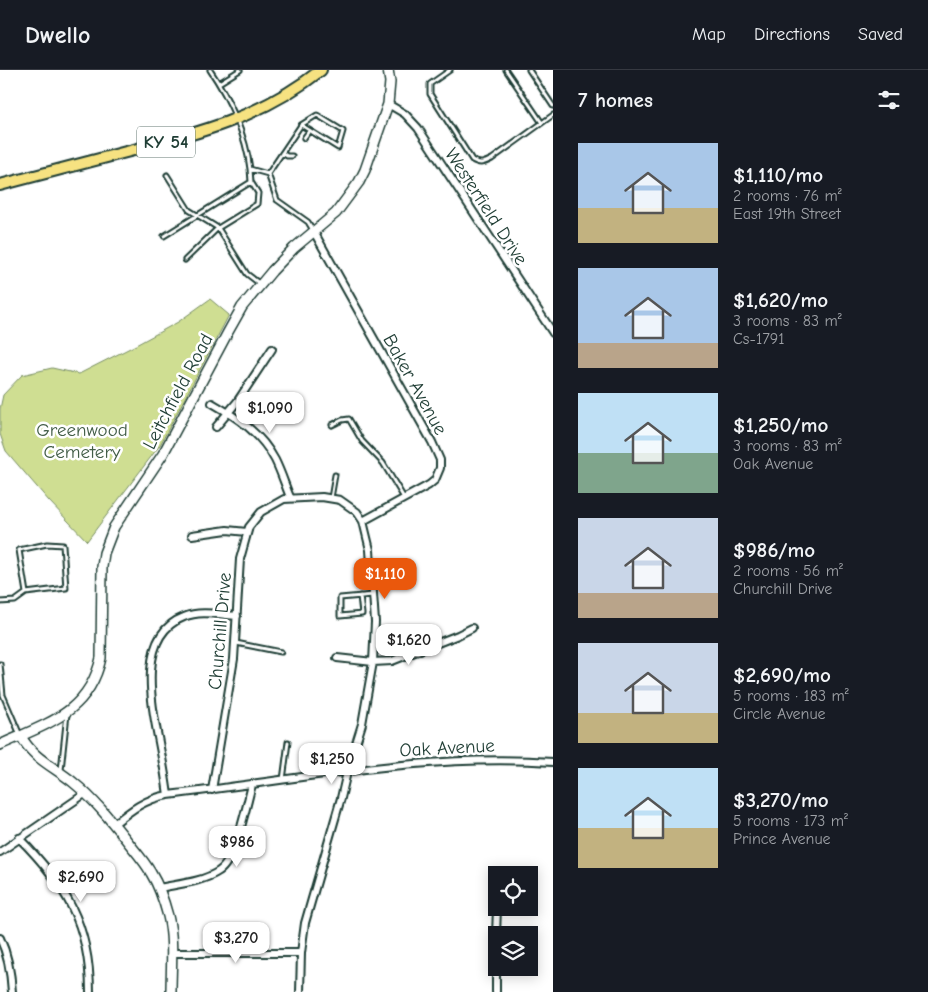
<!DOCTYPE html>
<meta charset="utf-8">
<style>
body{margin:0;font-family:"Comic Neue",sans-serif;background:#20242c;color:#f1f3f6;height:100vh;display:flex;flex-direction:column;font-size:19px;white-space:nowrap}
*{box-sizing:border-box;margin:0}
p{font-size:16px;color:#9ea1a6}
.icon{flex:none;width:28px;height:28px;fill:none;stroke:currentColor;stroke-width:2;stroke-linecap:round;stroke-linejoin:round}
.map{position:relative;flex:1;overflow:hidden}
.panel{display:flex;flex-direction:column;background:#171b24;width:375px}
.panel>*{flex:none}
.tools{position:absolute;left:488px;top:796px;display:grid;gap:10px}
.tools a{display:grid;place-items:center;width:50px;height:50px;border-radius:0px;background:#171b24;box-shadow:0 2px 12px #0003;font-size:25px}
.price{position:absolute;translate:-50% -42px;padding:0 11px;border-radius:10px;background:#fff;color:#222;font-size:16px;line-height:32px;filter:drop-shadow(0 1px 2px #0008)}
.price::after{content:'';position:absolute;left:50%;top:30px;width:15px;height:11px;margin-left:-8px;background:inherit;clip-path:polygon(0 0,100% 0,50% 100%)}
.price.active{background:#ea580c;color:#fff}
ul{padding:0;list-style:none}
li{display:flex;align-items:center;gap:15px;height:125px;padding:0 25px}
li span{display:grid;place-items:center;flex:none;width:140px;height:100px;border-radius:0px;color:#555}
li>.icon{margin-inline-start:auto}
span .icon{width:60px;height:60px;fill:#fffc;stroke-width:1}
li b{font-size:21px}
h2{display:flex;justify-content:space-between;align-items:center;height:60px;padding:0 25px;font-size:21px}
header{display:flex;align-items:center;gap:30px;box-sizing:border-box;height:70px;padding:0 25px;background:#171b24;border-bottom:1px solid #363941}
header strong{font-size:24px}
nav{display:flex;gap:28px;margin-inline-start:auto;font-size:18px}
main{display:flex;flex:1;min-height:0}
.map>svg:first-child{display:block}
.green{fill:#cfde92;stroke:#778e63}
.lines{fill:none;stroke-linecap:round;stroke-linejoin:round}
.lane-casing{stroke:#1f3d34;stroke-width:7}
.street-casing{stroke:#1f3d34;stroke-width:10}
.secondary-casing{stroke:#1f3d34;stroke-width:12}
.primary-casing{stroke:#1f3d34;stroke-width:14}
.lane{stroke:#fff;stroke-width:3}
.street{stroke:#fff;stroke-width:6}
.secondary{stroke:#fff;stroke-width:9}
.primary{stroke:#f6e281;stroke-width:10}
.labels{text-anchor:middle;stroke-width:5;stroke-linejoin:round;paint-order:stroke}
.shield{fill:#fff;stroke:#627771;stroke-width:1}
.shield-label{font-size:18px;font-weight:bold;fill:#1f3d34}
.street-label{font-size:19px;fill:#1f3d34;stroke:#fff}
.park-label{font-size:19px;fill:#425d47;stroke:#fff}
</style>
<header>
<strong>Dwello</strong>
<nav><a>Map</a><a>Directions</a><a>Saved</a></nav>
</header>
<main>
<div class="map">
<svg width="553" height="922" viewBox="0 0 553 922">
<rect width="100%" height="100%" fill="#fff"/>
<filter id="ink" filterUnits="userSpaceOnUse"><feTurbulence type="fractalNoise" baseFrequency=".02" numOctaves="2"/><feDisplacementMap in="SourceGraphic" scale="10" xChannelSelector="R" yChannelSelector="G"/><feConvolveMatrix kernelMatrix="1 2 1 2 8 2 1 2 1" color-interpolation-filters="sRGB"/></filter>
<g filter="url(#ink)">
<path class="green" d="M210,229L229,245L160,375L87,471L49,431L6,381L0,364V339L3,325L22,305L52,298L79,304L134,276L178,252Z"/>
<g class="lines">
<g class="lane-casing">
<path id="lane" d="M210,0C229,28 246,65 250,99L268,104L277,130L308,152L314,162
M450,0L430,14V24L472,90C480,95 484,93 492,89L553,45
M506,0L542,53
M529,0L553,36
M219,13L240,0
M304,68L309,61
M282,83L287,86H292
M250,99L251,112L258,123L257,134L218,158L247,204L260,214
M268,104L301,55L317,45L343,61L338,78L301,55
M167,105L189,140L218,158L185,190
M164,166L251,112
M332,355L342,350L349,349L362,371L383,393L404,428
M331,428L335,405
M360,526L362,544L340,546V528L373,525
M0,532L15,531L26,523L66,518L63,475L47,474L19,480L26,523
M236,573L281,582
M0,594L3,625L20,665
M61,700L67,644
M283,710L288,672"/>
</g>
<g class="street-casing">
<path id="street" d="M388,34L405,44L418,58L553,263
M314,162L432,372L440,390V398L435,410L429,415L363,451
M212,333C238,348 261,363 275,390C281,402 285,415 290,427
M216,357L237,332L272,279
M192,465L227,460L247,462
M337,588L373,592L392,591L458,565L472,558
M212,720L234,589L240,489L249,457L261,442L284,429L322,427L340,430L357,442L363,451L370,480L375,552L373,592L362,654L347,702L341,728L305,853L301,883L300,922
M168,725C166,711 164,697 161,683C154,644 133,566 184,547C201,540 220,545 237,546
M114,754C131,740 145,729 168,725C296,710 424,683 553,692
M19,768C65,814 90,855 90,922
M0,782L86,723
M159,818C178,814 203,812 219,801C236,790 246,736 252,715
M495,823L496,831
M496,865L497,838
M0,868C8,885 11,903 12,922
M171,883H301
M496,922V875"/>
</g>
<g class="secondary-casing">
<path id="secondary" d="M21,666C33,689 55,697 74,713C95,730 112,752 128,772C136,782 145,792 151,803C159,816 164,831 168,846C174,870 171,897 171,922
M0,675C46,654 89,643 101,588L102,497L104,483L114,457L163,384L228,262L242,237L272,201L294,178L336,143L359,112L365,100L388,34L390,12L388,0"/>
</g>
<g class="primary-casing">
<path id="primary" d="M0,115C42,104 84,93 126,82C197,64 262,47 321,0"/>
</g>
<use href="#lane" class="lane"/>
<use href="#street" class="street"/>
<use href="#secondary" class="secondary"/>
<use href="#primary" class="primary"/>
</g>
</g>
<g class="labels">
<rect class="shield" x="137" y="56.5" width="58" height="31" rx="4"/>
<g class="shield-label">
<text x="166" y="78">KY 54</text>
</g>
<g class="street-label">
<text transform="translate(487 136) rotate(57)" y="7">Westerfield Drive</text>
<text transform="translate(416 314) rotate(61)" y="7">Baker Avenue</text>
<text transform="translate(177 321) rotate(-62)" y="7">Leitchfield Road</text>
<text transform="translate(219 561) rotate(-85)" y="7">Churchill Drive</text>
<text transform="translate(447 677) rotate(-3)" y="7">Oak Avenue</text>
</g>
<g class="park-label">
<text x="82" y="366">Greenwood<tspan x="82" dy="22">Cemetery</tspan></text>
</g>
</g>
</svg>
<div class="tools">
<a><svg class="icon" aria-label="locate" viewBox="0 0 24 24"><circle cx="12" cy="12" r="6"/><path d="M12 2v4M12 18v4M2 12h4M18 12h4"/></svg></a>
<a><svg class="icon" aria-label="layers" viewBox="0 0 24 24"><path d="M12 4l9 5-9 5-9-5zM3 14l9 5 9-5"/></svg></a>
</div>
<b class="price" style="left:270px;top:364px">$1,090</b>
<b class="price active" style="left:385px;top:530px">$1,110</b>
<b class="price" style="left:409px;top:596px">$1,620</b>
<b class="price" style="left:332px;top:715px">$1,250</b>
<b class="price" style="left:237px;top:798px">$986</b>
<b class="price" style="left:81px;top:833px">$2,690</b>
<b class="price" style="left:236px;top:894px">$3,270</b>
</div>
<section class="panel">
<h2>7 homes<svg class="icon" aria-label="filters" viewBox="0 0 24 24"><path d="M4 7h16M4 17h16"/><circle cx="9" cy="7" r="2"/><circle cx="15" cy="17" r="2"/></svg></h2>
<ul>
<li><span style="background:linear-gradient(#a9c7e8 65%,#c2b280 0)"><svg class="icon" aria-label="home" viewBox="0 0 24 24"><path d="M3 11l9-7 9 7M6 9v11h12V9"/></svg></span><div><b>$1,110/mo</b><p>2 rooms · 76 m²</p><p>East 19th Street</p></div></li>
<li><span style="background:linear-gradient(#a9c7e8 75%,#b9a48a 0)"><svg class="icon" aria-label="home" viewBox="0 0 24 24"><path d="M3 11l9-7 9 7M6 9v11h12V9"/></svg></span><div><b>$1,620/mo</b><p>3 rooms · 83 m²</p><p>Cs-1791</p></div></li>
<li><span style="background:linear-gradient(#bfe0f5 60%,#7fa58c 0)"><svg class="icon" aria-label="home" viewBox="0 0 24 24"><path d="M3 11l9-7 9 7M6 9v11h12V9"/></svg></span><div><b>$1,250/mo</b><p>3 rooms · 83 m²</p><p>Oak Avenue</p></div></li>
<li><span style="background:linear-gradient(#c9d6e8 75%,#b9a48a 0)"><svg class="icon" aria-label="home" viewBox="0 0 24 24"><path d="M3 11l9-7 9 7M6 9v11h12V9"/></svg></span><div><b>$986/mo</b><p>2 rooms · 56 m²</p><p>Churchill Drive</p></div></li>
<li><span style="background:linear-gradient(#c9d6e8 70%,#c2b280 0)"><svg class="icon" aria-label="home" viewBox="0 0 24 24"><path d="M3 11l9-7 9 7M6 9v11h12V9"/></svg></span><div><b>$2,690/mo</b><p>5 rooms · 183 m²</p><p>Circle Avenue</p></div></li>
<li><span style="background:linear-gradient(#bfe0f5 60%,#c2b280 0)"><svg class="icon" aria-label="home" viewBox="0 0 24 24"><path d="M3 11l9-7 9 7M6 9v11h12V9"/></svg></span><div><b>$3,270/mo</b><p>5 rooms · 173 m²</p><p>Prince Avenue</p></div></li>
</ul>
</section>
</main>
